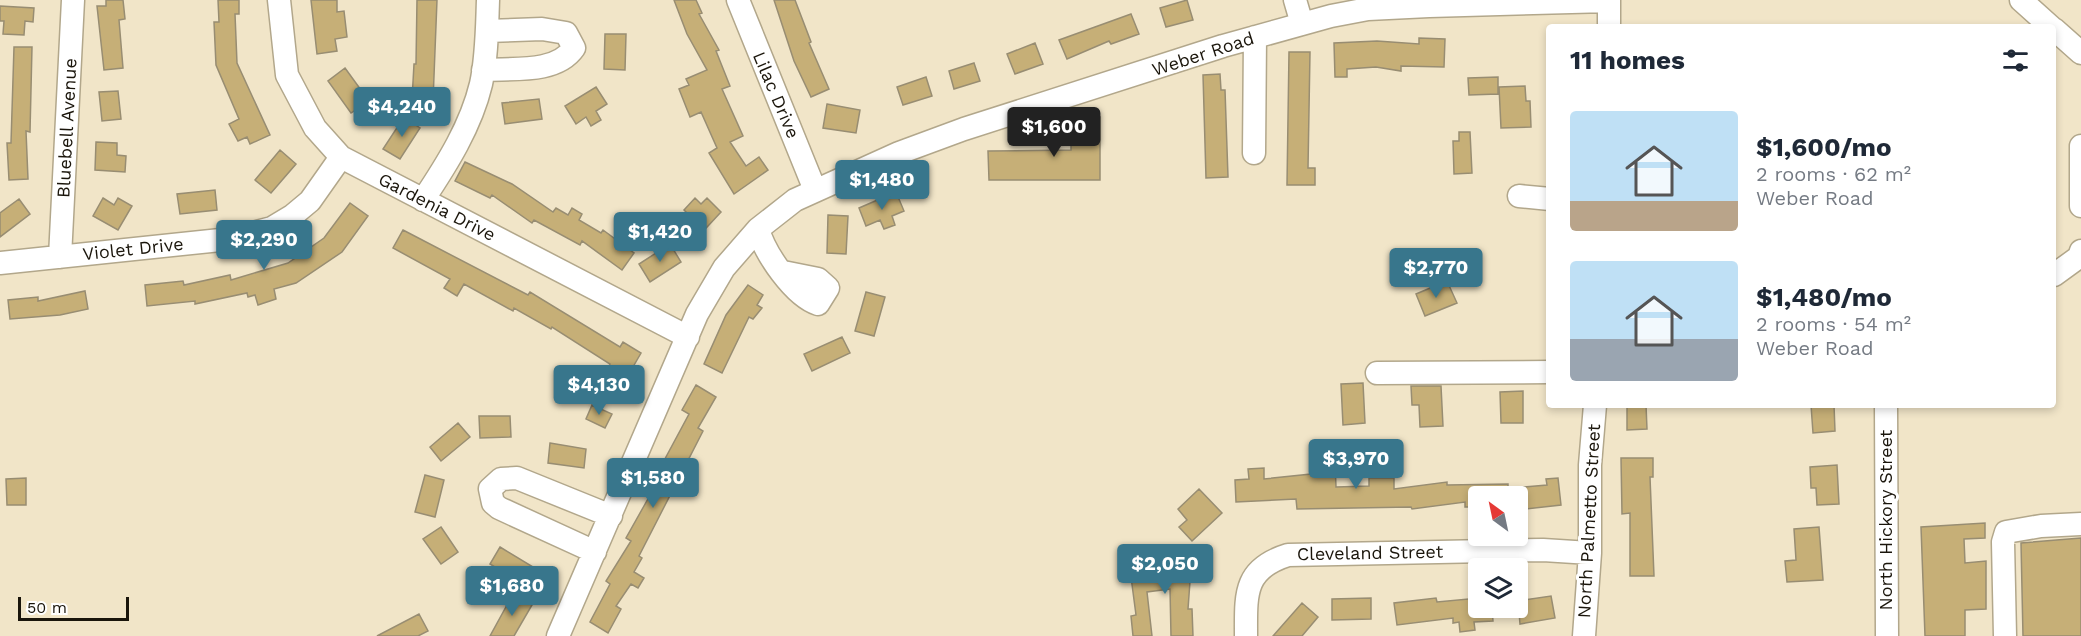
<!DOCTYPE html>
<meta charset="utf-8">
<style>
body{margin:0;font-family:"Work Sans",sans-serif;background:#f6f6f7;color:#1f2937;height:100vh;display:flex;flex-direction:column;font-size:22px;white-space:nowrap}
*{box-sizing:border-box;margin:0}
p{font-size:20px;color:#747a83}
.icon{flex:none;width:33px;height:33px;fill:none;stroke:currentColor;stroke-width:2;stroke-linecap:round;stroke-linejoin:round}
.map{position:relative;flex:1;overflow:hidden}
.panel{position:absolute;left:1546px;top:24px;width:510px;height:384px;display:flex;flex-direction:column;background:#fff;border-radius:6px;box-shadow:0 3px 9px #0003}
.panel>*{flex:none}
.needle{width:39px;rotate:327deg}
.controls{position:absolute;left:1468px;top:486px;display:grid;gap:12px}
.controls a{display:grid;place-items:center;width:60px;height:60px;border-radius:6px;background:#fff;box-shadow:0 3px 9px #0003;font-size:30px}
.scale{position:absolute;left:18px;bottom:15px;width:111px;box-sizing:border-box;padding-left:6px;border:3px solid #1a150b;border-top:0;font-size:16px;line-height:21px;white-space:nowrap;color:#1a150b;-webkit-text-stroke:4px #fff;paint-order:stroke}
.price{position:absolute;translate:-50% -51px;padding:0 14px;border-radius:6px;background:#38768c;color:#fff;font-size:20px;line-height:39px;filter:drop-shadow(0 2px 3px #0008)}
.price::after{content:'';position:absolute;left:50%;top:36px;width:18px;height:14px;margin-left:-9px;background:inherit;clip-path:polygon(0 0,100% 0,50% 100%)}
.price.active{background:#222;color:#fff}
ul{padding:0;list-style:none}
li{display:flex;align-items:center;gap:18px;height:150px;padding:0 24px}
li span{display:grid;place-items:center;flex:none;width:168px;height:120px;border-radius:6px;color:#555}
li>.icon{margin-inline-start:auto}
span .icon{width:72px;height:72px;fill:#fffc;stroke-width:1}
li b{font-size:26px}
h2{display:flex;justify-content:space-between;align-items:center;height:72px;padding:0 24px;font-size:26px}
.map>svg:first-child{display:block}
.building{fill:#c6af77;stroke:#988d72;stroke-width:1.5}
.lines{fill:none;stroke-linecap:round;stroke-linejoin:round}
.minor-casing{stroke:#b2a78b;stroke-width:25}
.minor{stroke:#fff;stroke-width:22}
.labels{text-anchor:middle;stroke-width:6;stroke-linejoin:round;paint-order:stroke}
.street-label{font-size:18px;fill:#1a150b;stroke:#fff}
</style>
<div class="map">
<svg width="2081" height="636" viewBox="0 0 2081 636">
<rect width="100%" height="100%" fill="#f1e5c8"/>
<path class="building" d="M106,0H123L125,19L119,20L123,68L104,70L97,6H106Z
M218,0H239V14H235L237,63L270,135L250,144L247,137L238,141L229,124L239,119L216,65L214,22H219Z
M311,0H337V12L344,11L347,37L335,39L337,51L317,54Z
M417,0H437L433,101L412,100L414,64H416Z
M674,0H696L702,13L699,14L719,50L716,51L730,86L722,89L743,136L730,142L746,166L759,157L768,170L734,194L709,153L717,148L701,112L690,117L679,89L689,85L686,79L707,70L687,34Z
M774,0H795L811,42L809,43L829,89L811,97L794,61Z
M1187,0L1193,20L1166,27L1160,8Z
M0,6L34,8L33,22L25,21L24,35L3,34L4,21H0Z
M1131,14L1139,34L1111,44L1109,41L1067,59L1059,40Z
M605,34H626L625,70L604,69Z
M1419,38L1445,39L1444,67L1401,66V71L1376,67L1347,69V77H1335L1334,43L1377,41L1419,44Z
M1035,43L1043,64L1015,74L1007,54Z
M14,47H32L30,132L26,131L28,179L9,180L7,143H11Z
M1289,52H1310L1308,168H1315V185H1287Z
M974,63L980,81L954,89L949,71Z
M345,68L369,101L351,113L328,81Z
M1220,74L1221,90H1225L1228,177L1206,178L1203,75Z
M926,77L932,96L903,105L897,87Z
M1498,77V94L1469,95L1468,78Z
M1525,86L1526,101H1530L1531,127L1501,128L1499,87Z
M596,87L607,104L596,111L601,120L591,126L586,117L576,124L565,106Z
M118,91L121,119L102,121L99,92Z
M539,99L542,119L505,124L502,103Z
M827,104L860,110L856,133L823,128Z
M404,117L420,128L400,159L383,149Z
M1071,117H1100V180H989L988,151L1071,150Z
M1459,132H1470L1472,173L1454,174L1453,141H1459Z
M96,142L117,143V155L126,156L125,172L95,170Z
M280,150L296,164L271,193L255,180Z
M465,162L512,184L553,212L556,208L568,215L572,208L582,214L579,220L601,233L603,230L634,253L622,270L582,241L580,245L534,220L532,223L492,195L490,198L455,181Z
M215,190L217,210L180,214L177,194Z
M896,192L904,211L892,216L895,225L884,229L880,220L866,226L859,208Z
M103,198L114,205L118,198L132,206L118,230L93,216Z
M695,198L701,204L707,198L721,212L696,239L682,226L691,217L684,210Z
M19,199L30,214L0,237V213Z
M350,203L368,216L342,252L296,283L274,289L276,299L258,305L255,295L248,297L247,293L195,304V301L147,306L145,285L183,281L184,285L230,275L231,280L288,263L324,238Z
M828,215L848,216L846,254L827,253Z
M403,230L528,295L530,292L620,347L623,342L641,353L626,379L608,368L610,364L552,327L551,329L514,308L513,311L464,284L457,296L444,288L450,279L393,248Z
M670,244L681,262L650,282L639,264Z
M1447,281L1457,303L1425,316L1416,294Z
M748,285L763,295L757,305L762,308L753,319L749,317L722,373L704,364L726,315Z
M85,291L88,309L60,315L10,319L8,300L38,297V301Z
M866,292L885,297L874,336L855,331Z
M842,337L850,353L812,371L804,354Z
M1363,383L1365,423L1343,425L1341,384Z
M696,385L716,397L698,428L703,431L639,556L642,558L634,572L644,578L638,588L631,584L616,606L621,609L608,633L590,622L610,584L606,581L631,541L626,538L649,497L645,496L689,414L682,410Z
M1411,386H1441L1443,426L1420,427L1419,405H1412Z
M1523,391V423H1501L1500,392Z
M592,405L612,414L605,428L586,419Z
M1627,405H1646L1647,429L1627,430Z
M1811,405H1834L1835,431L1813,433Z
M479,416H510L511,437L480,438Z
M458,423L470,437L441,461L430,447Z
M550,443L586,449L584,468L548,463Z
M1328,451L1329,460H1335L1336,487L1369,486V478H1394V489L1447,482V485L1508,484V496H1479V507H1465V502L1412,509L1411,507L1297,509L1296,499L1236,502L1235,480L1249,479L1248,469L1264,468V479L1311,474L1310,452Z
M1621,458H1653V477H1650L1654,576H1630V513L1622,514Z
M1837,465L1839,504L1817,505L1816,488H1811L1810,467Z
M425,475L444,480L435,517L415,512Z
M26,478V505H7L6,479Z
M1558,478L1561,505L1526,509L1524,487L1547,485L1546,479Z
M1199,489L1222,513L1192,541L1179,527L1187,520L1178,509Z
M1985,523V538L1964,539L1965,563L1986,561V609L1965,610V636H1925L1921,527Z
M441,527L458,552L441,564L423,539Z
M1819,527L1823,580L1787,582L1785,561L1796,560L1794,529Z
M2081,538V636H2023L2021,543Z
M500,547L538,570L527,587L490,564Z
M1158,552L1192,554L1188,609H1192L1193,636H1171L1170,589L1147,592L1152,636H1133L1131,616L1136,615L1131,577L1157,574Z
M513,594L532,605L514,636H490Z
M1551,596L1555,618L1520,624L1518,601Z
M1371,598V619L1332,620V599Z
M1436,598L1437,602L1479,598V608H1492L1493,621L1474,622L1475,630L1460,632L1459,622L1453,623V618L1397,625L1394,603Z
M1302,603L1318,617L1302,636H1273Z
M419,614L428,631L418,636H377Z"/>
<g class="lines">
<g class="minor-casing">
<path id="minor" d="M279,0L287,75L315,128L341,157L688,337
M738,0L815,190
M1295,0L1302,24
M2021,0L2051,27
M1609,27V0
M2054,29L2081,53
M483,70C512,68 556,74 574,48L566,33L542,29L487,31
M2081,146V206
M1254,153L1255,37
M1519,196L1550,199
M423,200C447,164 471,126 481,84C487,57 487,27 488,0
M758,229C765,254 794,296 818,304L828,288L818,279L783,272
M60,257L73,0
M0,263L230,239L272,228L292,216L310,201L341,157
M2054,275L2079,257L2081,251
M1377,373L1550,372
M1886,405L1887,636
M595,552L499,508L493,503L490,489L501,479L517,478L611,516
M558,636L697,314L724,268L758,229L795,200L899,153L964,129L1223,46L1331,16L1368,9L1429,6L1609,1
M1246,636C1246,595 1243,569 1288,555L1543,550L1590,553
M1584,636L1590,553V465L1595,405
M2005,636L2003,542L2006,532L2041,526L2081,524"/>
</g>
<use href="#minor" class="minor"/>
</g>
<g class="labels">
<g class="street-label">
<text transform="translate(1203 54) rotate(-18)" y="6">Weber Road</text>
<text transform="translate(776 95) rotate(67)" y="6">Lilac Drive</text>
<text transform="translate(67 128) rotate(-87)" y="6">Bluebell Avenue</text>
<text transform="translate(437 207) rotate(27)" y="6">Gardenia Drive</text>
<text transform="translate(133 249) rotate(-6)" y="6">Violet Drive</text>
<text transform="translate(1886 520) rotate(-90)" y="6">North Hickory Street</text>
<text transform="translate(1589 521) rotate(-87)" y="6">North Palmetto Street</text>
<text transform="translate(1370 553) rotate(-1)" y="6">Cleveland Street</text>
</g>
</g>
</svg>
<div class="controls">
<a><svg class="needle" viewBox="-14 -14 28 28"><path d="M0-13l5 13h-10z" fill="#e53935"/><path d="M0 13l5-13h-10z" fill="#747a83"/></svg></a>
<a><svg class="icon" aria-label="layers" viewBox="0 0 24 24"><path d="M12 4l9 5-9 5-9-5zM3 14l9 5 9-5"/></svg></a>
</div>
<div class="scale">50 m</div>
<b class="price" style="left:402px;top:138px">$4,240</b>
<b class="price active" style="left:1054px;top:158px">$1,600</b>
<b class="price" style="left:882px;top:211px">$1,480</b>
<b class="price" style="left:660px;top:263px">$1,420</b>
<b class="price" style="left:264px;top:271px">$2,290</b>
<b class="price" style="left:1436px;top:299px">$2,770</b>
<b class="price" style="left:599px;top:416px">$4,130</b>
<b class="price" style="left:1356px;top:490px">$3,970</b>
<b class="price" style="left:653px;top:509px">$1,580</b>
<b class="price" style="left:1165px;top:595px">$2,050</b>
<b class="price" style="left:512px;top:617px">$1,680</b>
<section class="panel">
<h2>11 homes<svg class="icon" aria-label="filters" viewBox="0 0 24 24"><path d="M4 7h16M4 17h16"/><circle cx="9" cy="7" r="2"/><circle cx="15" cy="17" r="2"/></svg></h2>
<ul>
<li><span style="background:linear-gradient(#bfe0f5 75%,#b9a48a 0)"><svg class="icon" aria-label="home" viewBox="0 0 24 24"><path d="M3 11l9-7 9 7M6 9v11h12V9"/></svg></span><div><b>$1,600/mo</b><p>2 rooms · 62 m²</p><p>Weber Road</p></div></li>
<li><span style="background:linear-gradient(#bfe0f5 65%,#9aa5b1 0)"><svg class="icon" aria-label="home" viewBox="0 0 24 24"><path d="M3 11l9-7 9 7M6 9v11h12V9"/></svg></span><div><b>$1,480/mo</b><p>2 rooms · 54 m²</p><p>Weber Road</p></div></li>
</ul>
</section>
</div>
